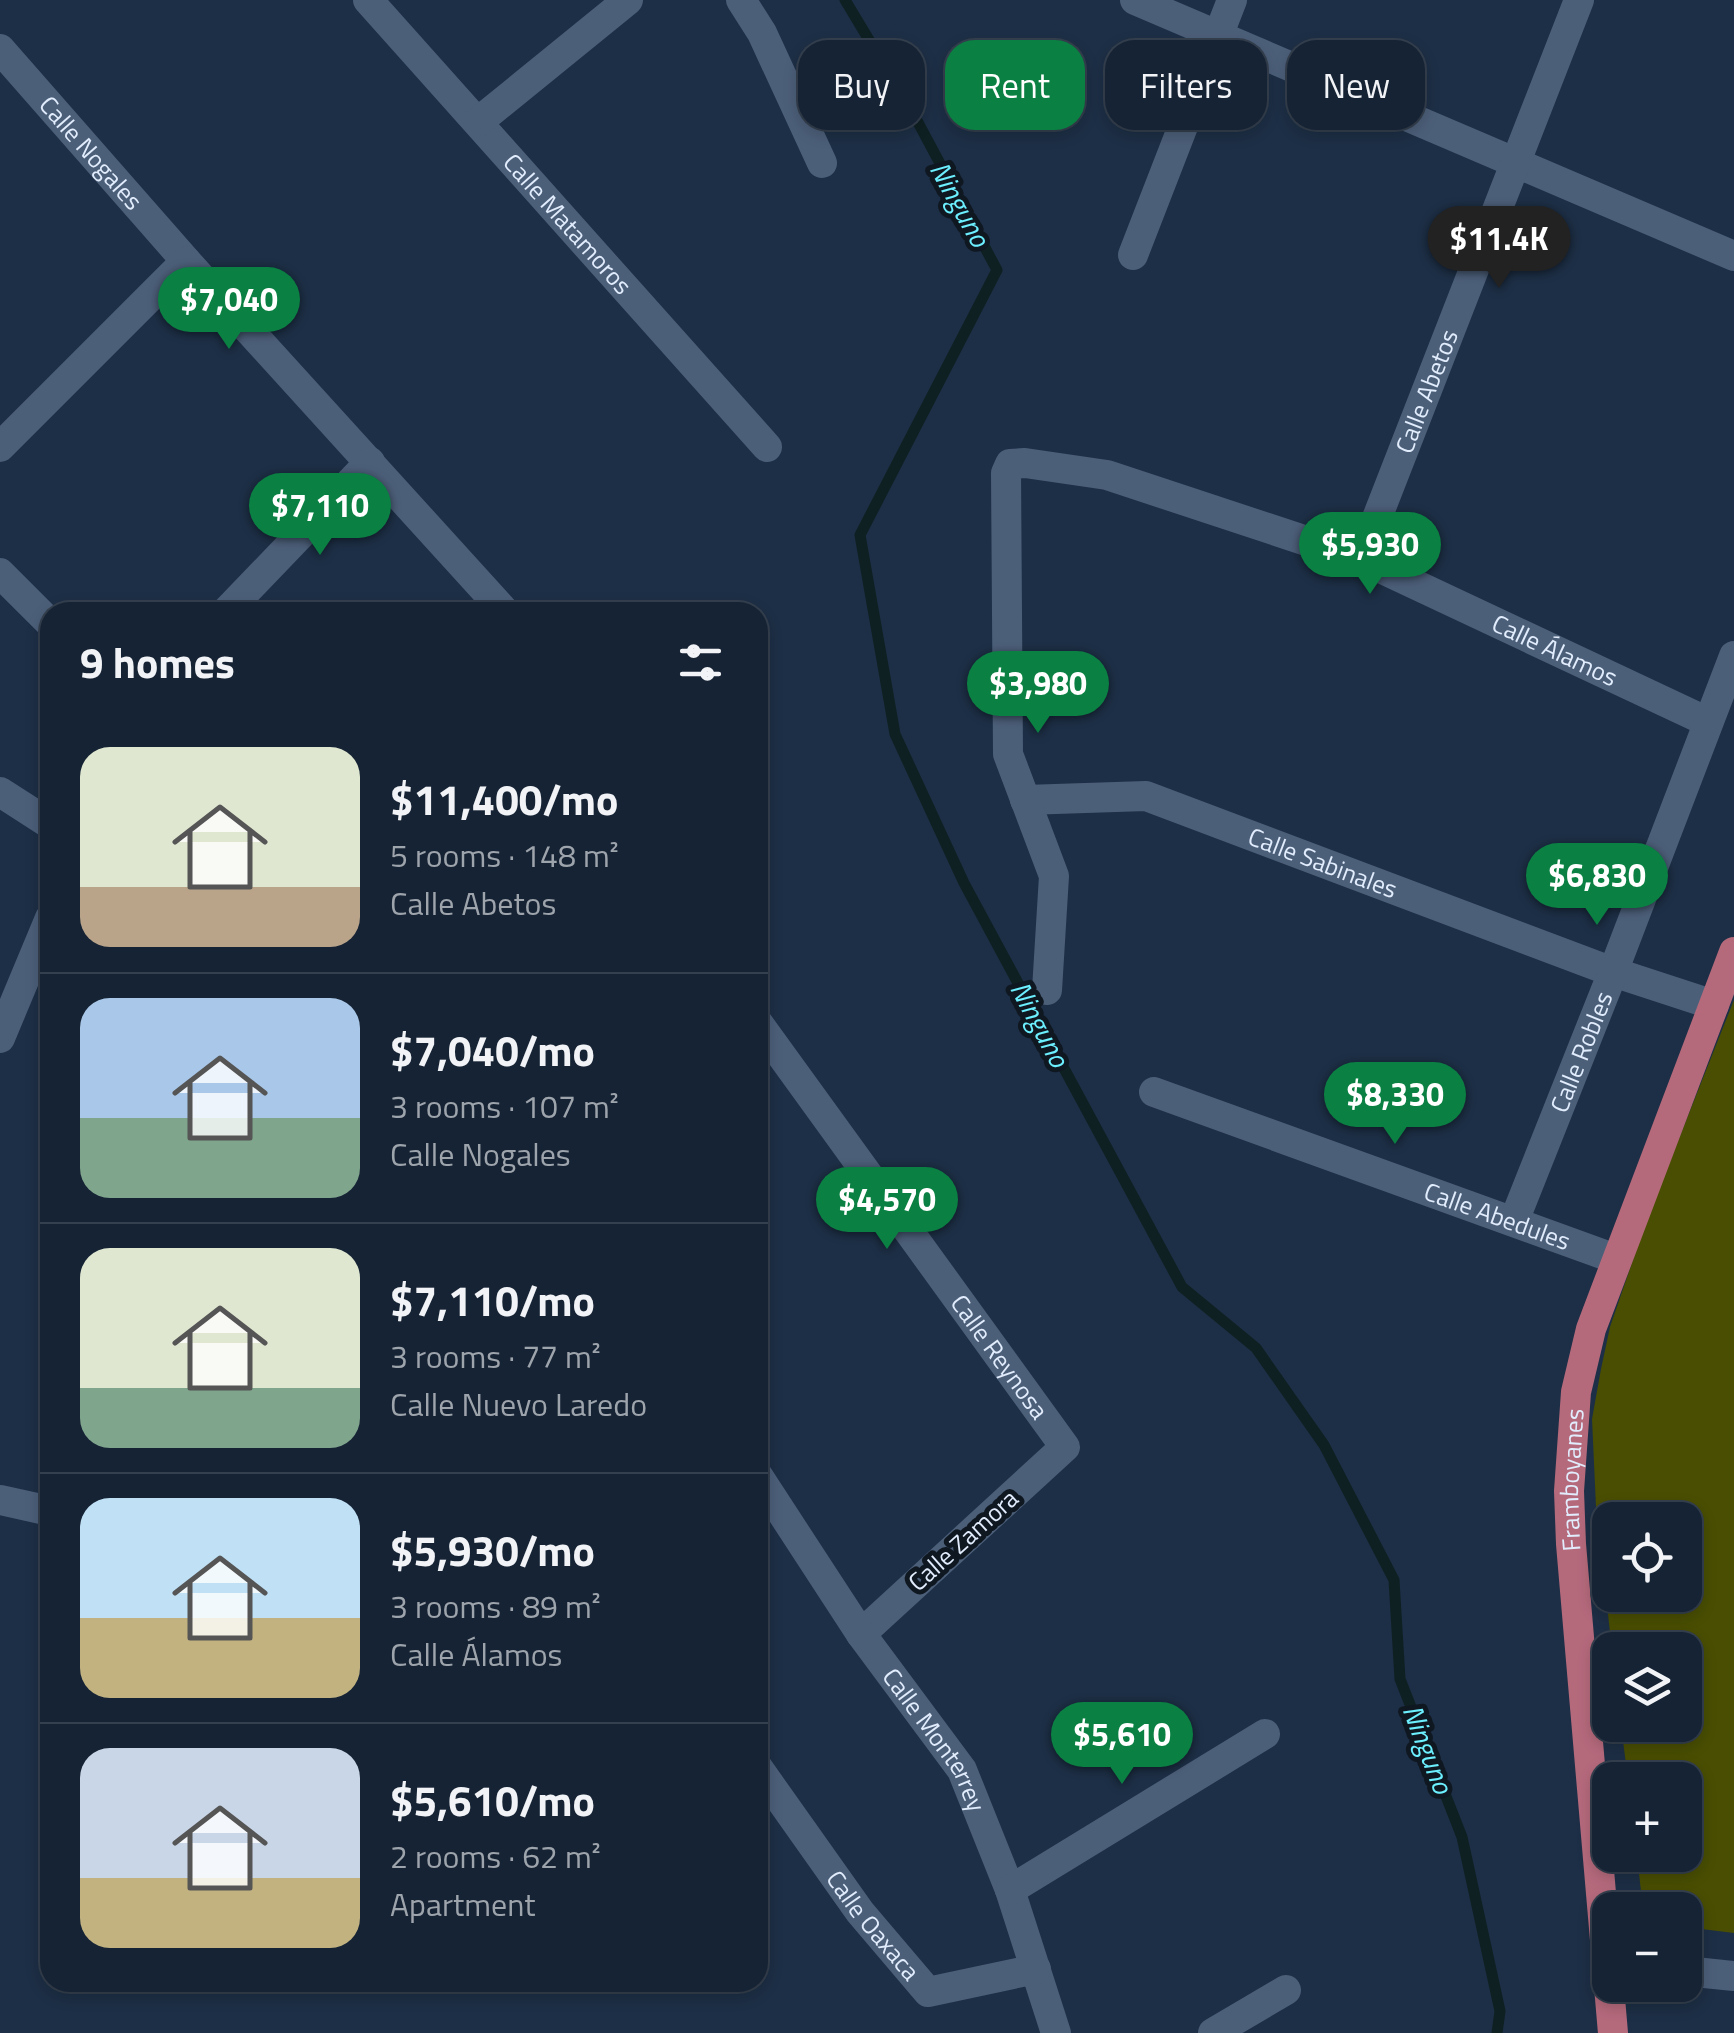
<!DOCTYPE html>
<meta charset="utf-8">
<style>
body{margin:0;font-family:"Titillium Web",sans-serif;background:#232f40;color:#f1f3f6;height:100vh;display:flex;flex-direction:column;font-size:38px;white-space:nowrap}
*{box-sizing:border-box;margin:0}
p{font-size:32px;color:#9ea4ac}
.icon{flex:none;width:55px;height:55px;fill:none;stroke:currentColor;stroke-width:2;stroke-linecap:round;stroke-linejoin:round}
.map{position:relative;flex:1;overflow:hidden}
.panel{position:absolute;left:40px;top:602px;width:728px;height:1390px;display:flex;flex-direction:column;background:#162334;border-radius:30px;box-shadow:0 5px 15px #0003,0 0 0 2px #35404f}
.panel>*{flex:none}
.hud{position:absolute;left:798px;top:40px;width:785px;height:90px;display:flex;gap:20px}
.tools{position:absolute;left:1592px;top:1502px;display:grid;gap:20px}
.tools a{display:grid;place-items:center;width:110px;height:110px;border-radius:20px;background:#162334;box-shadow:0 5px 15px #0003,0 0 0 2px #35404f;font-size:50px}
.price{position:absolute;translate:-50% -85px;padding:0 22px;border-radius:35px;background:#0b8043;color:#fff;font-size:32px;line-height:65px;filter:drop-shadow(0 2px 5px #0008)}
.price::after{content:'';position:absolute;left:50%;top:60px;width:30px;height:22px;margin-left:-15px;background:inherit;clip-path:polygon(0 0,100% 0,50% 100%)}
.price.current{background:#222;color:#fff}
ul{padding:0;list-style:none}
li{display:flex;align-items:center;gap:30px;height:250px;padding:0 40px}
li+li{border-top:2px solid #35404f}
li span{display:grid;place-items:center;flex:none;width:280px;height:200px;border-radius:30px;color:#555}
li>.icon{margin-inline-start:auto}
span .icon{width:120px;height:120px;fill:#fffc;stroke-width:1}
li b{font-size:42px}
h2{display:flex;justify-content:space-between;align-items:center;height:120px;padding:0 40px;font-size:42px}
.tag{padding:0 35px;border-radius:30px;background:#162334;box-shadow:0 5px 15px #0003,0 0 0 2px #35404f;font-size:35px;line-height:90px}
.tag.current{background:#0b8043;color:#fff}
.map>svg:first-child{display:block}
.green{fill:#494e03;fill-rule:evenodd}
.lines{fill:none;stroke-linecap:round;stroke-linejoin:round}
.stream{stroke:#0f2022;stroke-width:11}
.minor{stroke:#4c5f79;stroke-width:30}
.major{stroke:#b56a7c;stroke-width:30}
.labels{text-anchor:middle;stroke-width:10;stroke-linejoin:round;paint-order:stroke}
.street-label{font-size:25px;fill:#e1ecfc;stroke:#0f1721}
.water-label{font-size:28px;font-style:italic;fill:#6ceffe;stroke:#0f1721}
</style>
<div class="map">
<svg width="1734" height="2033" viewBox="0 0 1734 2033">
<rect width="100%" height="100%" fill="#1d2f46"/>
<path class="green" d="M1734,1000V1933L1685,1927V1910H1643L1637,1855H1685V1780H1628L1621,1725H1685V1650H1612L1596,1507L1592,1419L1601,1369L1610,1327L1647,1219ZM1610,1520H1685V1595H1610Z"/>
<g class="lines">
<path class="stream" d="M845,0L913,113L997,270L860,535L895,734L964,883L1182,1287L1256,1348L1324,1445L1394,1580L1400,1679L1462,1837L1500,2011L1497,2033"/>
<g class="minor">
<path id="s1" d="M368,0L767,447"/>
<path d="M741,0L762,33L822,163"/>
<path d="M1135,0L1734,256"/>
<path id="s2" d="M0,49L186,261L505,612"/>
<path d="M478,122L628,0"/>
<path d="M1133,255L1232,0"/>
<path d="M0,447L186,261"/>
<path id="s3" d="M1361,559L1579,0"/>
<path d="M0,573L50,623"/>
<path d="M226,612L370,462"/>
<path d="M0,792L50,824"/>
<path id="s4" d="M1025,800L1146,796L1613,972L1714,1005"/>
<path id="s5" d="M1047,990L1054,876L1008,754L1006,473L1010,464L1025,463L1107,475L1361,559L1708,722"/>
<path id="s6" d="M758,1023L1065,1447L861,1634"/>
<path d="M0,1038L50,918"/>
<path id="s7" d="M1154,1092L1616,1259"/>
<path id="s8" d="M1514,1221L1613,972L1734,656"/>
<path id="s9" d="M758,1476L861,1634L962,1770L1010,1890L1056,2033"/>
<path d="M0,1500L50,1511"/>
<path id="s10" d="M758,1768L860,1912L928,1992L1036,1969"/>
<path d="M1010,1890L1265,1734"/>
<path d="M1685,1971L1734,1976"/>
<path d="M1213,2033L1286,1990"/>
</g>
<path class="major" id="s11" d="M1613,2033L1571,1544L1569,1491L1576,1392L1591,1329L1734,952"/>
</g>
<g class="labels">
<g class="street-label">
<text dy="9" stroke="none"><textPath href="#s2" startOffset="138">Calle Nogales</textPath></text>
<text dy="9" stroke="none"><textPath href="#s1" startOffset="300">Calle Matamoros</textPath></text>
<text dy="9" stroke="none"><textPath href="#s3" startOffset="180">Calle Abetos</textPath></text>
<text dy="9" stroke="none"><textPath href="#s5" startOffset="1115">Calle Álamos</textPath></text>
<text dy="9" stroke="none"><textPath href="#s4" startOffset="310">Calle Sabinales</textPath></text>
<text dy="9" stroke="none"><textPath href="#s8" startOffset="182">Calle Robles</textPath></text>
<text dy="9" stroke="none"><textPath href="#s7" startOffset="365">Calle Abedules</textPath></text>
<text dy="9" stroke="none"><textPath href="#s6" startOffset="412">Calle Reynosa</textPath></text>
<text dy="9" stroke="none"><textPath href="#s11" startOffset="555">Framboyanes</textPath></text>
<text transform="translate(963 1540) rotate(-42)" y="9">Calle Zamora</text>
<text dy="9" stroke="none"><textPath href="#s9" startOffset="318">Calle Monterrey</textPath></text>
<text dy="9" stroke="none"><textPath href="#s10" startOffset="195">Calle Oaxaca</textPath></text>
</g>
<g class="water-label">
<text transform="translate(960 204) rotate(61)" y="10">Ninguno</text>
<text transform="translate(1040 1024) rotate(62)" y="10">Ninguno</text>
<text transform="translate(1428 1749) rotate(69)" y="10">Ninguno</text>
</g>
</g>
</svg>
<div class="tools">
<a><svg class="icon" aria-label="locate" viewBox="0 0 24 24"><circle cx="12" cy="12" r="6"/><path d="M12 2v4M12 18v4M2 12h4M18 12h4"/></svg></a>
<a><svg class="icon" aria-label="layers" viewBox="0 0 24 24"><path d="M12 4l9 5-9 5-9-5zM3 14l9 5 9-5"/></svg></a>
<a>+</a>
<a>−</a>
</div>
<b class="price current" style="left:1499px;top:291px">$11.4K</b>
<b class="price" style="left:229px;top:352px">$7,040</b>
<b class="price" style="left:320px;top:558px">$7,110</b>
<b class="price" style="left:1370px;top:597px">$5,930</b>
<b class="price" style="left:1038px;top:736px">$3,980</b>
<b class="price" style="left:1597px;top:928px">$6,830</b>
<b class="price" style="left:1395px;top:1147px">$8,330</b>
<b class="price" style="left:887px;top:1252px">$4,570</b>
<b class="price" style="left:1122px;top:1787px">$5,610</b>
<div class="hud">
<a class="tag">Buy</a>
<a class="tag current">Rent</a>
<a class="tag">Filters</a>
<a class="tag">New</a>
</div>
<section class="panel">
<h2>9 homes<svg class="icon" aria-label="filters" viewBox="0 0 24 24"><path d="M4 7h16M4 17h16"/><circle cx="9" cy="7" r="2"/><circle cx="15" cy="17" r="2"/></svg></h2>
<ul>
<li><span style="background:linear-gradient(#dfe7d0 70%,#b9a48a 0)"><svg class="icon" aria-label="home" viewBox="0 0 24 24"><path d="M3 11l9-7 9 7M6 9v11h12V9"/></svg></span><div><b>$11,400/mo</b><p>5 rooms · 148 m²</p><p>Calle Abetos</p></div></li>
<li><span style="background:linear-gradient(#a9c7e8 60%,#7fa58c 0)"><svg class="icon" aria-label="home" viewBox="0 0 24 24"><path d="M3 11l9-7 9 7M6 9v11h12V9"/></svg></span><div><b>$7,040/mo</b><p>3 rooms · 107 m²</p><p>Calle Nogales</p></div></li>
<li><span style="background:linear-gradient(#dfe7d0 70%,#7fa58c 0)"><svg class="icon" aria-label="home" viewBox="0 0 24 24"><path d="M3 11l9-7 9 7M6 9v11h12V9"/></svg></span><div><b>$7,110/mo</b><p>3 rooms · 77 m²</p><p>Calle Nuevo Laredo</p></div></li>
<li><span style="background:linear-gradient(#bfe0f5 60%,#c2b280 0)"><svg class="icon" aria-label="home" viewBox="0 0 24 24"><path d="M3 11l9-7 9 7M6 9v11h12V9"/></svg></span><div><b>$5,930/mo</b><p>3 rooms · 89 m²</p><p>Calle Álamos</p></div></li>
<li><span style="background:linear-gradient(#c9d6e8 65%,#c2b280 0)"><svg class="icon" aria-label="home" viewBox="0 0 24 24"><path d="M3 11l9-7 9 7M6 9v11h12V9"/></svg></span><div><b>$5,610/mo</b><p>2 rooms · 62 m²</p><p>Apartment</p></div></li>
</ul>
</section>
</div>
